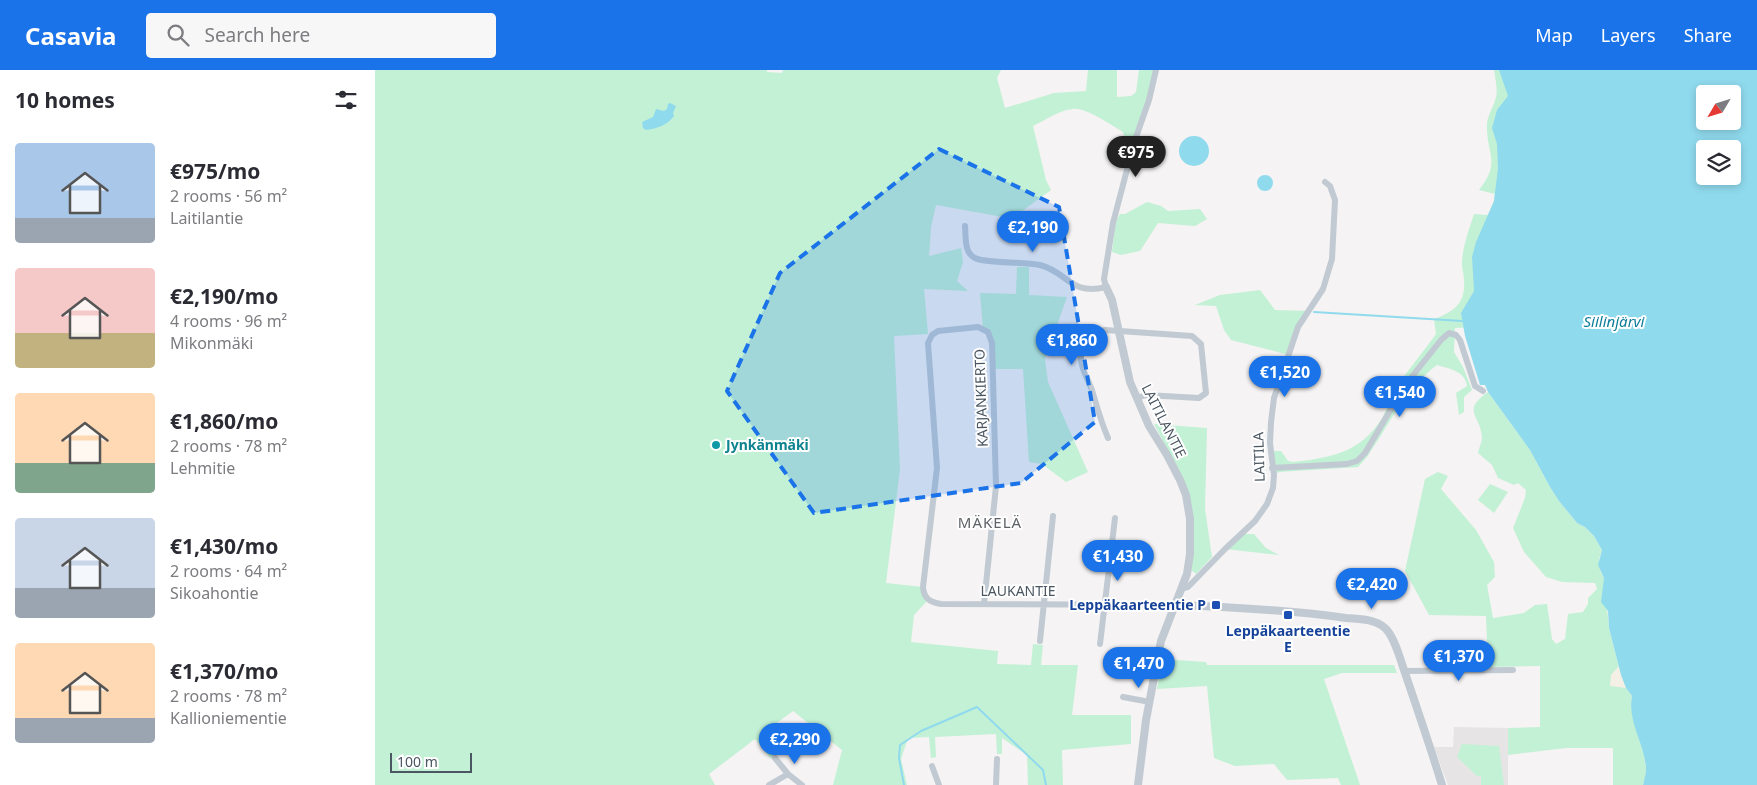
<!DOCTYPE html>
<meta charset="utf-8">
<style>
body{margin:0;font-family:"Noto Sans",sans-serif;background:#f7f7f7;color:#2b2b33;height:100vh;display:flex;flex-direction:column;font-size:19px;white-space:nowrap}
*{box-sizing:border-box;margin:0}
p{font-size:16px;color:#7c7c81}
.icon{flex:none;width:28px;height:28px;fill:none;stroke:currentColor;stroke-width:2;stroke-linecap:round;stroke-linejoin:round}
.map{position:relative;flex:1;overflow:hidden}
.side{display:flex;flex-direction:column;background:#fff;width:375px}
.side>*{flex:none}
.needle{width:32px;rotate:232deg}
.controls{position:absolute;left:1321px;top:15px;display:grid;gap:10px}
.controls a{display:grid;place-items:center;width:45px;height:45px;border-radius:5px;background:#fff;box-shadow:0 2px 8px #0003;font-size:25px}
.scale{position:absolute;left:15px;bottom:12px;width:82px;box-sizing:border-box;padding-left:5px;border:2px solid #4a5661;border-top:0;font-size:14px;line-height:18px;white-space:nowrap;color:#4a5661;-webkit-text-stroke:4px #fff;paint-order:stroke}
.price{position:absolute;translate:-50% -42px;padding:0 11px;border-radius:18px;background:#1a73e8;color:#fff;font-size:16px;line-height:32px;filter:drop-shadow(0 1px 2px #0008)}
.price::after{content:'';position:absolute;left:50%;top:30px;width:15px;height:11px;margin-left:-8px;background:inherit;clip-path:polygon(0 0,100% 0,50% 100%)}
.price.on{background:#222;color:#fff}
ul{padding:0;list-style:none}
li{display:flex;align-items:center;gap:15px;height:125px;padding:0 15px}
li span{display:grid;place-items:center;flex:none;width:140px;height:100px;border-radius:5px;color:#555}
li>.icon{margin-inline-start:auto}
span .icon{width:60px;height:60px;fill:#fffc;stroke-width:1}
li b{font-size:21px}
h2{display:flex;justify-content:space-between;align-items:center;height:60px;padding:0 15px;font-size:21px}
header{display:flex;align-items:center;gap:30px;box-sizing:border-box;height:70px;padding:0 25px;background:#1a73e8;color:#fff}
header strong{font-size:24px}
nav{display:flex;gap:28px;margin-inline-start:auto;font-size:18px}
.search{width:350px;height:45px;background:#f7f7f7;display:flex;align-items:center;gap:12px;box-sizing:border-box;padding:0 18px;border-radius:5px;color:#7c7c81;font-size:19px}
main{display:flex;flex:1;min-height:0}
.map>svg:first-child{display:block}
.education{fill:#e6e4e5}
.green{fill:#c3f1d5}
.sand{fill:#f5f0e5}
.water{fill:#90daee;fill-rule:evenodd}
.lines{fill:none;stroke-linecap:round;stroke-linejoin:round}
.stream{stroke:#90daee;stroke-width:2}
.minor{stroke:#c1cad2;stroke-width:6}
.tertiary{stroke:#c1cad2;stroke-width:8}
.marked{fill:#1a73e8;fill-opacity:0.2;stroke:#1a73e8;stroke-width:4;stroke-dasharray:10 6;stroke-linejoin:round}
.culture-dot{fill:#0f9aa8;stroke:#fff;stroke-width:2}
.transit-dot{fill:#1a4fb4;stroke:#fff;stroke-width:2}
.labels{text-anchor:middle;stroke-width:4;stroke-linejoin:round;paint-order:stroke}
.street-label{font-size:14px;fill:#4a5661;stroke:#fff}
.culture-label{font-size:14px;font-weight:bold;fill:#0d838f;stroke:#fff;text-anchor:start}
.transit-label{font-size:14px;font-weight:bold;fill:#164399;stroke:#fff;text-anchor:end}
.water-label{font-size:15px;font-style:italic;fill:#0c7c9b;stroke:#fff}
.neighbourhood-label{font-size:15px;letter-spacing:1px;fill:#5f6368;stroke:#fff}
</style>
<header>
<strong>Casavia</strong>
<div class="search"><svg class="icon" aria-label="search" viewBox="0 0 24 24"><circle cx="10" cy="10" r="6"/><path d="M15 15l6 6"/></svg>Search here</div>
<nav><a>Map</a><a>Layers</a><a>Share</a></nav>
</header>
<main>
<section class="side">
<h2>10 homes<svg class="icon" aria-label="filters" viewBox="0 0 24 24"><path d="M4 7h16M4 17h16"/><circle cx="9" cy="7" r="2"/><circle cx="15" cy="17" r="2"/></svg></h2>
<ul>
<li><span style="background:linear-gradient(#a9c7e8 75%,#9aa5b1 0)"><svg class="icon" aria-label="home" viewBox="0 0 24 24"><path d="M3 11l9-7 9 7M6 9v11h12V9"/></svg></span><div><b>€975/mo</b><p>2 rooms · 56 m²</p><p>Laitilantie</p></div></li>
<li><span style="background:linear-gradient(#f6c9c9 65%,#c2b280 0)"><svg class="icon" aria-label="home" viewBox="0 0 24 24"><path d="M3 11l9-7 9 7M6 9v11h12V9"/></svg></span><div><b>€2,190/mo</b><p>4 rooms · 96 m²</p><p>Mikonmäki</p></div></li>
<li><span style="background:linear-gradient(#ffd9b3 70%,#7fa58c 0)"><svg class="icon" aria-label="home" viewBox="0 0 24 24"><path d="M3 11l9-7 9 7M6 9v11h12V9"/></svg></span><div><b>€1,860/mo</b><p>2 rooms · 78 m²</p><p>Lehmitie</p></div></li>
<li><span style="background:linear-gradient(#c9d6e8 70%,#9aa5b1 0)"><svg class="icon" aria-label="home" viewBox="0 0 24 24"><path d="M3 11l9-7 9 7M6 9v11h12V9"/></svg></span><div><b>€1,430/mo</b><p>2 rooms · 64 m²</p><p>Sikoahontie</p></div></li>
<li><span style="background:linear-gradient(#ffd9b3 75%,#9aa5b1 0)"><svg class="icon" aria-label="home" viewBox="0 0 24 24"><path d="M3 11l9-7 9 7M6 9v11h12V9"/></svg></span><div><b>€1,370/mo</b><p>2 rooms · 78 m²</p><p>Kallioniementie</p></div></li>
</ul>
</section>
<div class="map">
<svg width="1382" height="715" viewBox="0 0 1382 715">
<rect width="100%" height="100%" fill="#f5f3f3"/>
<path class="education" d="M1079,657L1133,658V715H1073L1059,677H1078Z"/>
<path class="green" d="M0,0H392V2L407,3L408,0H626L622,8L630,38L679,23L711,21L713,0H742V27L756,26L761,22L764,0H781L755,87L748,62C736,55 710,37 698,39C684,40 671,50 658,56L671,110L676,120L643,144L628,147L561,135L556,157L554,186L586,178L588,192L582,211L593,221L549,219L553,264L519,266L525,399L511,513L548,517L553,530L539,545L536,572L623,581L622,594L656,595L658,574L668,575L666,595H703L697,645H756V674L687,680L688,715H653L652,685L627,668V684H622L621,664L560,667L561,687L556,688L554,667L533,668L526,689L532,715H458L467,680L418,641L391,661L404,679L396,689L380,669L334,704L340,715H0Z
M1119,0H1154L1110,257L1080,258L1079,282L1088,297L1097,320L1089,327V342L1084,345L1081,323L1092,316C1090,301 1075,299 1062,295C1032,317 1013,356 992,387L983,397L904,402L899,405L898,381H906L913,391L918,392C954,388 986,383 1007,348C1012,340 1015,329 1020,321C1031,301 1048,283 1061,264L1059,249C1079,242 1091,233 1089,210C1089,205 1087,199 1087,194C1087,178 1094,160 1099,144L1113,145L1119,131L1120,124L1104,120C1126,92 1112,86 1112,57C1111,47 1119,37 1121,27C1123,19 1120,8 1119,0Z
M772,132L786,136L793,141L825,139L832,149L820,156L783,153L765,181L746,185L737,182L741,151L745,144H750Z
M642,197H654V225L692,227L670,289L673,312L713,402L691,412L667,394L654,392L648,299H618L617,273L608,259L605,223L641,224Z
M885,220L900,240L935,241L923,257L914,285L856,270L849,260L841,236L820,235L845,225Z
M1113,322L1155,380L1175,417L1184,431L1202,453L1210,457L1219,466L1227,480L1224,489L1225,500L1229,508L1234,558L1246,605L1251,618L1257,626C1253,652 1270,674 1271,699C1271,704 1269,710 1268,715H1238V678H1191L1133,685V658L1165,657V596L1113,597L1111,546L1054,545L1030,501L1050,409L1063,402L1073,406L1066,419L1101,460L1119,492L1120,507L1112,515L1118,548L1149,543L1160,535L1172,534L1177,569L1181,574L1190,569L1193,544L1208,542L1213,534V528L1222,519L1220,513L1187,512L1171,507L1149,482L1138,458L1150,428L1151,420L1143,413L1139,415L1123,408L1117,395L1103,383C1104,378 1107,372 1107,367C1105,344 1086,341 1113,322Z
M779,354L832,358L830,439L837,487L821,504L816,500C826,450 803,397 779,354Z
M1115,414L1133,422L1119,443L1103,430Z
M867,464H879L891,478L904,485L850,479Z
M787,589L831,592L832,595H1019L1022,603H967L949,609L985,715H966L963,708L912,710L899,694L860,696L839,688L832,616L782,619Z
M1087,674L1124,676L1129,715H1106V706H1102L1082,687Z"/>
<path class="sand" d="M1244,596L1251,618L1235,616L1236,605Z"/>
<path class="water" d="M1124,0H1382V715H1268C1269,710 1271,704 1271,699C1270,674 1252,652 1257,626L1251,618L1246,605L1234,558L1233,541L1226,532L1229,508L1223,495L1227,480L1219,466L1210,457L1202,453L1184,431L1175,417L1155,380L1113,322L1110,315H1105L1090,266L1086,243L1099,221L1097,187L1101,172L1119,131L1123,98L1122,74L1117,58L1122,40L1133,26ZM1330,24H1358V51H1330ZM1330,79H1358V106H1330Z
M295,33L301,36L298,43L299,46C291,56 283,58 271,60L268,58L267,52L278,47L281,39L289,41L292,39L293,34Z
M804 81a15 15 0 1 1 30 0a15 15 0 1 1-30 0Z
M882 113a8 8 0 1 1 16 0a8 8 0 1 1-16 0Z"/>
<g class="lines">
<path class="stream" d="M939,242L1087,251
M529,715L524,688L525,675L546,661L602,637L668,700L671,715"/>
<path class="minor" d="M590,156C591,167 589,183 600,188C612,194 647,191 665,195C693,202 695,226 731,217L729,209L738,153L759,73L774,30L781,0
M733,368C726,352 722,337 717,320C713,309 704,295 706,283C708,271 719,263 730,260L817,266L826,274L831,323L824,328L771,325L762,328
M897,398L972,394L982,391L990,383L1031,314L1066,270L1074,263L1081,265L1085,270L1100,316L1108,321
M807,519L813,517L850,479L880,451L892,434L898,418L899,405L895,373L896,352L899,328L923,257L948,219L957,189L960,130L955,116L950,112
M609,534L621,416L617,273L613,262L603,257L563,261L557,265L553,273L562,398L548,517C549,529 555,532 566,534L800,535
M665,571L678,446
M725,574L740,448
M1029,601L1138,600
M748,627L775,632
M400,688L413,704L427,715
M557,696L564,715
M394,715L413,704
M621,715L622,689"/>
<path class="tertiary" d="M731,217L737,230L755,312L774,356L792,385L805,410L811,425L815,449V484L812,504L786,571L771,650L763,715
M800,535C857,537 914,540 971,548C984,549 1000,549 1010,558C1019,566 1025,588 1029,600C1042,638 1055,676 1067,715"/>
</g>
<path class="marked" d="M564,79L684,137L720,352L646,413L439,443L352,321L405,203Z"/>
<circle class="culture-dot" cx="341" cy="375" r="5"/>
<g class="transit-dot">
<rect x="836" y="530" width="10" height="10" rx="2.5"/>
<rect x="908" y="540" width="10" height="10" rx="2.5"/>
</g>
<g class="labels">
<g class="street-label">
<text transform="translate(606 328) rotate(-92)" y="5">KARJANKIERTO</text>
<text transform="translate(789 351) rotate(63)" y="5">LAITILANTIE</text>
<text transform="translate(884 387) rotate(-92)" y="5">LAITILA</text>
<text x="643" y="526">LAUKANTIE</text>
</g>
<g class="culture-label">
<text x="351" y="380">Jynkänmäki</text>
</g>
<g class="transit-label">
<text x="831" y="540">Leppäkaarteentie P</text>
<text x="913" y="566" text-anchor="middle">Leppäkaarteentie<tspan x="913" dy="16">E</tspan></text>
</g>
<g class="water-label">
<text x="1239" y="257">Siilinjärvi</text>
</g>
<g class="neighbourhood-label">
<text x="615" y="458">MÄKELÄ</text>
</g>
</g>
</svg>
<div class="controls">
<a><svg class="needle" viewBox="-14 -14 28 28"><path d="M0-13l5 13h-10z" fill="#e53935"/><path d="M0 13l5-13h-10z" fill="#7c7c81"/></svg></a>
<a><svg class="icon" aria-label="layers" viewBox="0 0 24 24"><path d="M12 4l9 5-9 5-9-5zM3 14l9 5 9-5"/></svg></a>
</div>
<div class="scale">100 m</div>
<b class="price on" style="left:761px;top:108px">€975</b>
<b class="price" style="left:658px;top:183px">€2,190</b>
<b class="price" style="left:697px;top:296px">€1,860</b>
<b class="price" style="left:910px;top:328px">€1,520</b>
<b class="price" style="left:1025px;top:348px">€1,540</b>
<b class="price" style="left:743px;top:512px">€1,430</b>
<b class="price" style="left:997px;top:540px">€2,420</b>
<b class="price" style="left:1084px;top:612px">€1,370</b>
<b class="price" style="left:764px;top:619px">€1,470</b>
<b class="price" style="left:420px;top:695px">€2,290</b>
</div>
</main>
